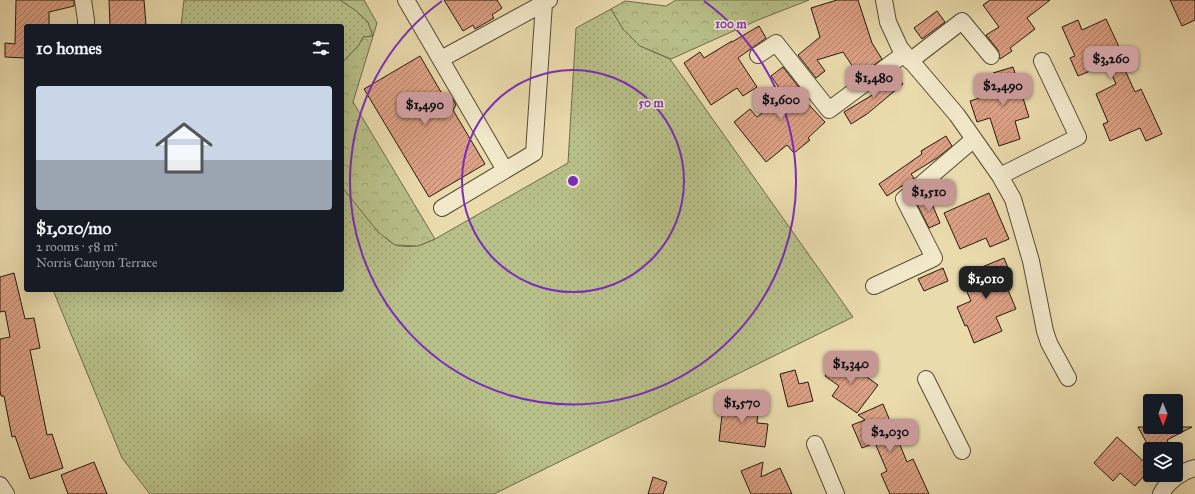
<!DOCTYPE html>
<meta charset="utf-8">
<style>
body{margin:0;font-family:"IM FELL Great Primer",serif;background:#242831;color:#f1f3f6;height:100vh;display:flex;flex-direction:column;font-size:15px;white-space:nowrap}
*{box-sizing:border-box;margin:0}
p{font-size:13px;color:#9ea1a6}
.icon{flex:none;width:22px;height:22px;fill:none;stroke:currentColor;stroke-width:2;stroke-linecap:round;stroke-linejoin:round}
.map{position:relative;flex:1;overflow:hidden}
.side{position:absolute;left:24px;top:24px;width:320px;height:268px;display:flex;flex-direction:column;background:#171b24;border-radius:4px;box-shadow:0 4px 16px #0002}
.side>*{flex:none}
.needle{width:26px;rotate:179deg}
.controls{position:absolute;left:1143px;top:394px;display:grid;gap:8px}
.controls a{display:grid;place-items:center;width:40px;height:40px;border-radius:4px;background:#171b24;box-shadow:0 4px 16px #0002;font-size:20px}
.price{position:absolute;translate:-50% -34px;padding:0 9px;border-radius:8px;background:#c59692;color:#111;font-size:13px;line-height:26px;filter:drop-shadow(0 1px 2px #0008)}
.price::after{content:'';position:absolute;left:50%;top:24px;width:12px;height:9px;margin-left:-6px;background:inherit;clip-path:polygon(0 0,100% 0,50% 100%)}
.price.current{background:#222;color:#fff}
ul{padding:0;list-style:none}
li{display:grid;align-content:center;gap:8px;height:212px;padding:0 12px}
li span{display:grid;place-items:center;height:124px;border-radius:4px;color:#555}
li>.icon{margin-inline-start:auto}
span .icon{width:72px;height:72px;fill:#fffc;stroke-width:1}
li b{font-size:17px}
h2{display:flex;justify-content:space-between;align-items:center;height:48px;padding:0 12px;font-size:17px}
.map>svg:first-child{display:block}
.grass{fill:url(#grass-dots);stroke:#6e6c4a}
.forest{fill:url(#forest-crowns);stroke:#6e6c4a}
.building{fill:url(#building-hatch);stroke:#24190a}
.lines{fill:none;stroke-linecap:round;stroke-linejoin:round}
.minor-casing{stroke:#564a33;stroke-width:18}
.minor{stroke:#f1e8ca;stroke-width:16}
.ring{fill:none;stroke:#7b2cbf;stroke-width:2}
.centre{fill:#7b2cbf;stroke:#f1e8ca;stroke-width:2}
.ring-label{font-size:12px;text-anchor:middle;font-weight:bold;fill:#7b2cbf;stroke:#f1e8ca;stroke-width:3.5;stroke-linejoin:round;paint-order:stroke}
</style>
<div class="map">
<svg width="1195" height="494" viewBox="0 0 1195 494">
<defs>
<pattern id="grass-dots" width="8" height="8" patternUnits="userSpaceOnUse"><rect width="8" height="8" fill="#b8c089"/><path d="M2 2h.1M6 6h.1" fill="none" stroke="#9ea475" stroke-width="1.8" stroke-linecap="round"/></pattern>
<pattern id="forest-crowns" width="20" height="18" patternUnits="userSpaceOnUse"><rect width="20" height="18" fill="#b8c089"/><path d="M2 6a3 3 0 1 1 6 0M12 15a3 3 0 1 1 6 0" fill="none" stroke="#9ea475"/></pattern>
<pattern id="building-hatch" width="6" height="6" patternUnits="userSpaceOnUse"><rect width="6" height="6" fill="#dda185"/><path d="M-1 1l2-2M0 6l6-6M5 7l2-2" fill="none" stroke="#b3826b"/></pattern>
</defs>
<rect width="100%" height="100%" fill="#eadbad"/>
<filter id="stains"><feTurbulence type="fractalNoise" baseFrequency=".005" numOctaves="4"/><feColorMatrix values="0 0 0 0 .2 0 0 0 0 .09 0 0 0 0 .02 0 0 0 .5 -.17"/></filter>
<radialGradient id="worn" r=".72"><stop offset=".6" stop-color="#630" stop-opacity="0"/><stop offset="1" stop-color="#630" stop-opacity=".3"/></radialGradient>
<path class="grass" d="M184,0H340L355,10L368,22L373,36L363,37L359,45L344,61H342V26H181Z
M611,9L623,29L640,46L670,59L853,317L494,494H150L122,458L53,290H342V187C352,198 385,243 396,245C411,249 422,245 435,239L568,163L576,28Z"/>
<path class="forest" d="M340,0H364L377,23L353,102L435,239L418,246L395,245L378,232L342,187V61H344L359,45L363,37L373,36L368,22L355,10Z
M676,0H809L758,20L671,59L640,46L623,29L611,9L625,1L666,6Z"/>
<path class="building" d="M16,0H74V6L49,12V26H26V58L5,57V43L15,44Z
M109,0H144L146,25L110,26Z
M444,0H497L502,8L492,15L494,18L475,29L473,25L463,31Z
M837,0H858L872,43L882,59L859,76L843,52L817,60L825,71L816,78L798,55L820,37L811,8Z
M990,0H1050L1027,18L1035,29L1010,48L1012,51L1000,59L998,50L986,35L999,27L983,5Z
M1170,0H1195V20L1182,26Z
M937,11L945,22L922,39L914,28Z
M1106,19L1128,66L1124,68L1135,92L1141,89L1162,134L1146,141L1140,128L1110,141L1103,124L1108,122L1096,94L1116,84L1107,64L1078,76L1070,58L1075,56L1062,27L1078,20L1082,30Z
M759,26L766,38L738,58L757,87L743,96L737,88L711,105L684,63L700,52L704,58L732,41V42Z
M420,56L441,92L452,98L456,105L453,110L485,164L429,197L364,89Z
M783,67L801,90L798,93L825,122L808,138L810,140L794,153L787,145L766,162L734,122L750,109L757,117L784,95L771,76Z
M1013,67L1029,117L1015,121L1020,139L999,146L990,118L977,122L970,101L999,92L993,73Z
M894,73L903,84L867,114L851,124L844,112L874,94L871,91Z
M946,136L952,146L937,158L911,174L914,178L887,196L879,184L922,154L921,151Z
M989,193L1009,239L990,247L986,238L960,249L944,213Z
M930,199L940,223L929,228L917,204Z
M1004,258L1011,275L1003,278L1016,309L996,317L1002,331L974,343L967,325L965,326L957,307L971,301L960,276Z
M943,268L948,281L924,291L918,279Z
M14,273L25,319L34,318L40,348L30,350L47,435L52,434L63,468L30,479L15,436L12,437L4,396H1L0,390V339L10,337L5,311L0,312V277Z
M839,357L878,385L857,413L832,396L839,386L825,376Z
M795,370L799,384L808,382L813,401L788,407L780,374Z
M724,398L759,402L757,423L768,424L765,447L719,441Z
M883,404L907,462L913,459L929,494H890L881,474L887,471L875,443L862,448L852,425L865,420L858,415Z
M1138,427H1192L1167,440L1172,449H1150Z
M1117,437L1150,467V469L1135,486L1120,473L1113,481L1094,463Z
M94,462L107,494H68L61,475Z
M763,462L761,477L780,468L792,494H751L741,471Z
M653,477L667,482L663,494H648Z"/>
<g class="lines">
<g class="minor-casing">
<path id="minor" d="M83,0L86,20V26
M406,0L505,170
M884,0L888,22L900,48L957,115L1000,176L1013,199L1031,261L1045,331L1049,343L1068,378
M758,55L776,43L829,110L904,54
M441,59L544,3
M910,61L962,21L991,56
M1000,176L1078,137L1042,61
M442,208L534,153L544,3L549,0
M874,286L934,258L904,199L974,139
M926,379L962,451
M815,444L836,494
M0,485L6,494
M1161,494C1167,482 1182,471 1195,468"/>
</g>
<use href="#minor" class="minor"/>
</g>
<g class="ring">
<circle cx="573" cy="181" r="111"/>
<path d="M704 1A223 223 0 1 1 442 1"/>
</g>
<circle cx="573" cy="181" r="6" class="centre"/>
<g class="ring-label">
<text x="731" y="28">100 m</text>
<text x="651" y="107">50 m</text>
</g>
<rect width="100%" height="100%" filter="url(#stains)"/>
<rect width="100%" height="100%" fill="url(#worn)"/>
</svg>
<div class="controls">
<a><svg class="needle" viewBox="-14 -14 28 28"><path d="M0-13l5 13h-10z" fill="#e53935"/><path d="M0 13l5-13h-10z" fill="#9ea1a6"/></svg></a>
<a><svg class="icon" aria-label="layers" viewBox="0 0 24 24"><path d="M12 4l9 5-9 5-9-5zM3 14l9 5 9-5"/></svg></a>
</div>
<b class="price" style="left:1111px;top:80px">$3,260</b>
<b class="price" style="left:874px;top:99px">$1,480</b>
<b class="price" style="left:1003px;top:107px">$2,490</b>
<b class="price" style="left:781px;top:121px">$1,600</b>
<b class="price" style="left:425px;top:126px">$1,490</b>
<b class="price" style="left:929px;top:213px">$1,510</b>
<b class="price current" style="left:986px;top:300px">$1,010</b>
<b class="price" style="left:851px;top:385px">$1,340</b>
<b class="price" style="left:742px;top:424px">$1,570</b>
<b class="price" style="left:890px;top:453px">$2,030</b>
<section class="side">
<h2>10 homes<svg class="icon" aria-label="filters" viewBox="0 0 24 24"><path d="M4 7h16M4 17h16"/><circle cx="9" cy="7" r="2"/><circle cx="15" cy="17" r="2"/></svg></h2>
<ul>
<li><span style="background:linear-gradient(#c9d6e8 60%,#9aa5b1 0)"><svg class="icon" aria-label="home" viewBox="0 0 24 24"><path d="M3 11l9-7 9 7M6 9v11h12V9"/></svg></span><div><b>$1,010/mo</b><p>2 rooms · 58 m²</p><p>Norris Canyon Terrace</p></div></li>
</ul>
</section>
</div>
